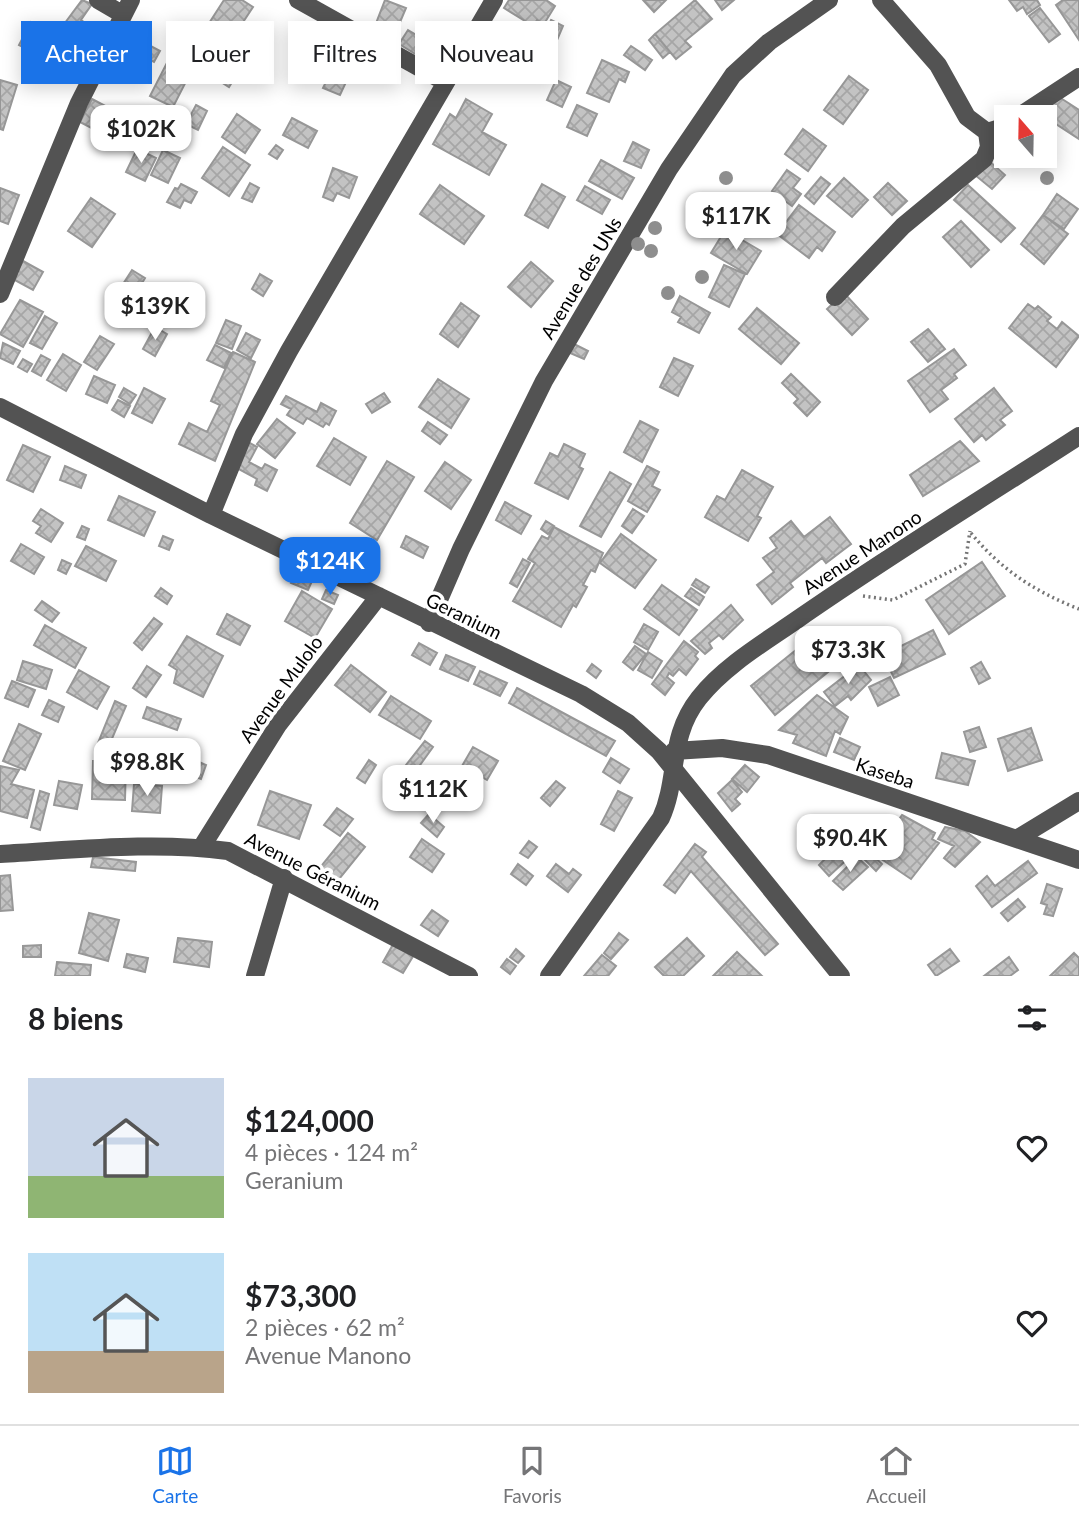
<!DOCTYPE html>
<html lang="fr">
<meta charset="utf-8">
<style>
body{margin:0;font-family:Lato,sans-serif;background:#f6f6f6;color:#202124;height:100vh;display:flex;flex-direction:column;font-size:26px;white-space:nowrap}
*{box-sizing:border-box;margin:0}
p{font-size:23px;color:#757577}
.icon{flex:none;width:38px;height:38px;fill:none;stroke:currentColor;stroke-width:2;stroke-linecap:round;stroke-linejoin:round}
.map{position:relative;height:976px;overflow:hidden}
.panel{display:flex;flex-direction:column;background:#fff;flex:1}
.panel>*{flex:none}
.hud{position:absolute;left:21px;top:21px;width:700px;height:63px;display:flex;gap:14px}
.needle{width:46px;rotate:340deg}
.buttons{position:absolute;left:994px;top:105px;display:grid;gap:14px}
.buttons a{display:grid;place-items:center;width:63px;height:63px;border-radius:0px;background:#fff;box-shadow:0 4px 18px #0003;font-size:35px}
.price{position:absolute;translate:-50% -60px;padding:0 16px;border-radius:14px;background:#fff;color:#222;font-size:23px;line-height:46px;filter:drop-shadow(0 2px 4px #0008)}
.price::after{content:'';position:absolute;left:50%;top:42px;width:21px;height:16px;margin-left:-10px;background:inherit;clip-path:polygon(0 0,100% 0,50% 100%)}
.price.on{background:#1a73e8;color:#fff}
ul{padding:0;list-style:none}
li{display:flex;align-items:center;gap:21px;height:175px;padding:0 28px}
li span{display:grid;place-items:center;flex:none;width:196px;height:140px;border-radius:0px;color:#555}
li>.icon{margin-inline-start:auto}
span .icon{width:84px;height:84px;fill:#fffc;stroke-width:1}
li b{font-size:30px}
h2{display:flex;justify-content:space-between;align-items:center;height:84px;padding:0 28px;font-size:30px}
.pill{padding:0 24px;border-radius:0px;background:#fff;box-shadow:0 4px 18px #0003;font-size:24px;line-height:63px}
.pill.on{background:#1a73e8;color:#fff}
.menu{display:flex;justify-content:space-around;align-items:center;height:98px;border-top:2px solid #e0e0e0;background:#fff;font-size:19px;color:#757577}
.menu a{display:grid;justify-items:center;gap:4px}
.menu .on{color:#1a73e8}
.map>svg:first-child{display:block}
.building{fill:url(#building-cross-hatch);stroke:#979797;stroke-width:2}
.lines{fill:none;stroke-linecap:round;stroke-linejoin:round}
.path{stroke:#757575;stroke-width:3.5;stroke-dasharray:2 3.5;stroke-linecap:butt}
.minor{stroke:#535353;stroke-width:18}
.tree{fill:#8e8e8e}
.labels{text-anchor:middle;stroke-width:7;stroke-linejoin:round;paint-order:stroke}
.street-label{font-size:19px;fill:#000;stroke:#fff}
</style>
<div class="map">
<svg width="1079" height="976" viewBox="0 0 1079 976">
<defs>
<pattern id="building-cross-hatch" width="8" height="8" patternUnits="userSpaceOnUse" patternTransform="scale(1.75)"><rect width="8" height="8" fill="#c3c3c3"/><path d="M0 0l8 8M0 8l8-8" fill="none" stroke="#a6a6a6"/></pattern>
</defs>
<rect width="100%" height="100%" fill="#fff"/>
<path class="building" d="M82,0L92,4L81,20L88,25L78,38L62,27Z
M224,0H242L253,7L230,42L206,28Z
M385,0L406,8L395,34L375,26Z
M509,0H546L555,6L544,24L537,20L533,26L504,8Z
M643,0H666L654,12Z
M695,0L712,19L685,41L691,47L676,59L655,34Z
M715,0H734L722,10Z
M1009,0H1037L1040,5L1027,14L1023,7L1017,11Z
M1063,0H1079V40L1056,5Z
M1040,8L1060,34L1049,42L1029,16Z
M551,20L563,26L555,45L543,39Z
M31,22L56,35L44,58L19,45Z
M408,30L435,46L427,61L399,44Z
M655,34L670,52L663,58L649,40Z
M143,42L160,51L154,62L137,53Z
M631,46L652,60L645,70L624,55Z
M173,51L196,62L173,107L150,96Z
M329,56L353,67L340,95L323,88L331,72L324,68Z
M224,59L240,69L229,87L213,77Z
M602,60L629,72L625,82L619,79L609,102L587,93Z
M849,76L868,90L843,124L824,110Z
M0,80L17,85L3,130L0,129Z
M556,80L571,87L562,107L547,100Z
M1056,95L1079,110V139L1042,115Z
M92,99L111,109L99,132L80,122Z
M466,99L492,114L482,132L506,145L489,175L433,144L450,114L456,118Z
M196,105L207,111L198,130L186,124Z
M577,105L597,114L587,136L567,127Z
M237,114L260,130L245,153L222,137Z
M292,118L317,131L308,148L283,135Z
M137,123L146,131L138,142L128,134Z
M803,129L826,146L808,171L785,154Z
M633,142L649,150L641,168L624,161Z
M276,145L283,150L277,159L269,154Z
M223,147L250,165L229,196L202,178Z
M137,149L156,158L145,181L126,172Z
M163,150L180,158L168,183L151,175Z
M601,160L634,178L622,199L589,181Z
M988,160L1005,175L992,189L975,175Z
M333,168L357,177L349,198L337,193L333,201L323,197Z
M787,170L800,179L793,188L801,194L792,206L772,191Z
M821,177L830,184L814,204L805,196Z
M844,178L868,200L852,217L827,196Z
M250,183L259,188L252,202L242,198Z
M888,183L907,201L892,215L874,197Z
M181,184L197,192L191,203L184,200L180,208L167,202L175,188L178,189Z
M542,184L565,197L548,228L525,215Z
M440,185L484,216L464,244L420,214Z
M968,185L1015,228L1001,242L954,200Z
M585,186L610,200L602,214L577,200Z
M0,188L19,195L8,224L0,221Z
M1057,194L1078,209L1064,229L1043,215Z
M91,198L115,214L92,247L68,231Z
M799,205L835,232L822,251L817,247L809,258L777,234Z
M1043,215L1068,234L1044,264L1021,244Z
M961,221L989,250L971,267L943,237Z
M725,230L761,251L747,274L711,253Z
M23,261L43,272L33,290L13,279Z
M531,262L553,281L531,307L508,287Z
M724,265L745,274L729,307L709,297Z
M132,270L145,278L130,303L116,295Z
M260,274L272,281L263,296L252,289Z
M844,293L868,319L852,335L827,309Z
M680,296L710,313L699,333L678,322L681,317L672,312Z
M20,300L43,312L23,347L0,334Z
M461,303L479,316L458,347L440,334Z
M1028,304L1035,309L1038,306L1051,317L1047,321L1057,329L1062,322L1079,336L1056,367L1009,328Z
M757,308L799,343L781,364L739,329Z
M45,316L57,323L42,349L30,343Z
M226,320L241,326L232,349L216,343Z
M155,327L167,334L155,356L143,349Z
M928,329L945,349L928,362L911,342Z
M246,333L260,340L251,358L237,350Z
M100,336L114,344L97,370L84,362Z
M3,343L20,351L13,364L0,358Z
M574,344L588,351L584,359L570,353Z
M215,345L231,353L224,368L207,360Z
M954,349L966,365L954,374L957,378L941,390L948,399L930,412L908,381Z
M233,352L255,362L215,461L179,444L189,423L207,432L220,405L211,401Z
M63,354L81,365L66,391L47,380Z
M41,355L50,360L41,376L32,371Z
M674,358L693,366L678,396L660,387Z
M23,359L32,364L27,372L18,367Z
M791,374L820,402L807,416L794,403L798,399L782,383Z
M94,376L115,385L107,403L86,394Z
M438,379L469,399L451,428L419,407Z
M124,388L136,395L130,404L119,397Z
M144,388L165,399L152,423L132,413Z
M994,388L1012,411L1000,420L1005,425L986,440L982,435L974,442L955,419Z
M384,393L390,402L372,413L366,404Z
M286,396L317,412L321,403L336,411L329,425L326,423L323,427L307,418L303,424L287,415L291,409L281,404Z
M118,400L130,406L124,417L112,410Z
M277,419L295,433L275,458L257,444Z
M640,421L658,430L642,462L624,452Z
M428,422L447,435L440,444L422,431Z
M334,438L366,457L350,485L317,466Z
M246,441L257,447L249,462L262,469L265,464L277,470L267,491L255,485L257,479L235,467Z
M960,441L979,461L923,496L910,475Z
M564,444L585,454L579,467L583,469L568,499L535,483L550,453L558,457Z
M23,445L50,457L33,492L7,480Z
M387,461L414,477L377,540L350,523Z
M445,462L471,480L451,509L425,491Z
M65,466L86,475L81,488L60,480Z
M647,466L659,472L652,486L660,490L647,512L628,501Z
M742,470L773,487L757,516L761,518L748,541L705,517L717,496L725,500Z
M610,472L631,484L601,537L580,526Z
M119,496L155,512L144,536L108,520Z
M505,502L531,516L521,534L496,520Z
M41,509L63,523L51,542L36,533L41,526L33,521Z
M633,509L644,516L632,533L622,526Z
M830,517L851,544L826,563L822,558L790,583L793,587L772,604L757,585L774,572L763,558L777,548L770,538L791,521L804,537Z
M546,521L554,526L548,534L541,529Z
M82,526L89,529L85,540L77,537Z
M554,527L603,553L595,572L591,570L583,585L587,587L576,607L573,605L561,627L513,601L535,563L528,559L542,536L548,539Z
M621,534L656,560L635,588L600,563Z
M163,536L173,540L169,550L159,546Z
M406,536L428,547L423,558L401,547Z
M21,544L44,557L34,574L11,561Z
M86,546L116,561L106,581L75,566Z
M523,559L530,563L517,587L510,583Z
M62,560L71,564L66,574L58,570Z
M982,562L1005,596L949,634L926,600Z
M295,574L312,581L308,590L291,583Z
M696,579L709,587L705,593L692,585Z
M662,585L697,610L679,635L644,609Z
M161,588L172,596L167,604L155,596Z
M691,588L704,597L699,605L685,596Z
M326,590L338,595L334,604L322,599Z
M302,591L332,609L315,638L285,621Z
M42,601L59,613L52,622L35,610Z
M731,605L743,620L723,639L719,635L709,643L712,648L705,654L691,641Z
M227,614L250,626L240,645L217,634Z
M154,618L162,624L142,650L134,643Z
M644,624L658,632L648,650L634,642Z
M45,625L86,648L75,668L34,645Z
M821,630L844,659L775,715L751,686Z
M933,630L945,654L894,678L883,655Z
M187,636L223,656L203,697L174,683L177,670L169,665Z
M684,641L698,652L695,656L698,659L686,675L679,669L673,676L669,673L667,677L674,683L665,695L652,684Z
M419,643L437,653L430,665L412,655Z
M635,646L646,654L633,670L623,662Z
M648,652L662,661L652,678L638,670Z
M446,655L475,667L468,681L440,669Z
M23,661L52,670L46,689L17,680Z
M981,662L990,678L979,684L971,668Z
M592,664L601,671L596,678L587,671Z
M351,665L386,692L370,712L335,685Z
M859,665L871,680L851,700L848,696L835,706L824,692Z
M147,666L161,675L146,697L133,688Z
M79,670L109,687L97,709L67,692Z
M480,671L507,683L500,696L474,684Z
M890,677L899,695L878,706L869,687Z
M12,681L35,690L28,707L5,698Z
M517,688L615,741L606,756L509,703Z
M817,695L848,717L840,734L835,731L826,756L793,743L797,735L779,730Z
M391,696L431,721L420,739L379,715Z
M49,700L64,707L58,722L42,715Z
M115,701L126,706L108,748L98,743Z
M147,707L181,719L177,730L143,718Z
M19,724L41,734L25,770L3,761Z
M979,727L986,747L970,752L964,732Z
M1031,728L1042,760L1008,771L998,739Z
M840,738L860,747L854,760L834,752Z
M425,741L433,747L415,772L406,765Z
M473,747L498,761L487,780L462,766Z
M942,753L975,761L968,785L936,778Z
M611,758L629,769L620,783L603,772Z
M369,760L376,765L365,783L357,778Z
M93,761L126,762L125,800L92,799Z
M199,762L206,765L201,779L193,776Z
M745,765L759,777L747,792L732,779Z
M0,766L19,770L11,784L34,790L27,818L0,811Z
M732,780L742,792L735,799L740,804L732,811L718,793Z
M59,781L82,785L77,809L54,805Z
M556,781L565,788L550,806L541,798Z
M134,784L162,786L160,813L132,811Z
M40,791L49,794L40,830L31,827Z
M270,791L311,805L299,839L258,825Z
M618,791L632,798L614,831L601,824Z
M337,808L353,819L340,836L324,825Z
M429,814L444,827L437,837L421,823Z
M902,815L935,833L932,839L939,843L911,879L874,854Z
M945,827L965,831L980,842L955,867L944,858L954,846L938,839Z
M348,833L365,847L335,884L318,870Z
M422,839L444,854L432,872L410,857Z
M529,841L537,847L528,858L520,853Z
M834,843L839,849L845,843L854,853L829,876L819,865L824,860L820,856Z
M695,844L706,852L702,857L778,944L765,955L691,871L675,893L664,885Z
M866,849L882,864L876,871L861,856Z
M93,857L136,862L135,871L91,867Z
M857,857L868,867L843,890L833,881Z
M1028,861L1037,873L992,907L976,886L987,876L995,886Z
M518,864L533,876L526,885L511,874Z
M556,864L569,874L573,869L581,875L568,892L547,876Z
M10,875L13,910L0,911V876Z
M1047,884L1062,889L1053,916L1044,914L1047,905L1041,903Z
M1018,899L1025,907L1008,921L1001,913Z
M432,910L448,921L438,936L421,925Z
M89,913L119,920L108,961L79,953Z
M619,933L628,940L611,959L604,953Z
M178,938L212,942L209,967L174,962Z
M687,938L704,956L683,976H664L655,967Z
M395,941L415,953L403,973L383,962Z
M41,945V957H23V946Z
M516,949L524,956L518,963L510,957Z
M950,949L959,961L936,976L928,965Z
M737,952L762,976H713Z
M1074,953L1079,958V976H1050Z
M127,954L148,958L145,972L124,967Z
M602,955L616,966L608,976H584Z
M1009,957L1018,970L1010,976H984Z
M507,959L516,966L510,974L501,967Z
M57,962L91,965L90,976H55Z"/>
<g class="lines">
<path class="path" d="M971,533C1001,570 1036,592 1079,609
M863,596L893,600L965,564L970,531"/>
<path class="minor" d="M98,0L122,14
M298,0L445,82
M881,0L938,65L967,117L987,132L1006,126
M1018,117L1079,77
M0,294L79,103L131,0
M835,297L903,226L984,159L989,147L987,132
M0,407L211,515L581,694L628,723L659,751L841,976
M211,515L244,434L289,351L494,0
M429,623L461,549L544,381L669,169L733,75L769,42L829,0
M674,751L722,748L768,755L1079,860
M1018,838L1079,801
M201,848L278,725L379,596
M0,854C76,850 152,841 228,851L469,976
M255,976L284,878
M549,976L661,818C679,778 668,737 699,698C724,666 765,642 798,619C890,555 985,497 1079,436"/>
</g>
<g class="tree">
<circle cx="726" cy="178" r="7"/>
<circle cx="1047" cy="178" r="7"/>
<circle cx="655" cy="228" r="7"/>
<circle cx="638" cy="244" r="7"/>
<circle cx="651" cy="251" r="7"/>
<circle cx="702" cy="277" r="7"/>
<circle cx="668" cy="293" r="7"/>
</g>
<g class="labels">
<g class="street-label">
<text transform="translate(581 278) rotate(-59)" y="7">Avenue des UNs</text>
<text transform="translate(862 552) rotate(-33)" y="7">Avenue Manono</text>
<text transform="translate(464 616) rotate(26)" y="7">Geranium</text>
<text transform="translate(281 689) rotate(-54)" y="7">Avenue Mulolo</text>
<text transform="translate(885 773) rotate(18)" y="7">Kaseba</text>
<text transform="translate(313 871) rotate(27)" y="7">Avenue Géranium</text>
</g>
</g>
</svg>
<div class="buttons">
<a><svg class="needle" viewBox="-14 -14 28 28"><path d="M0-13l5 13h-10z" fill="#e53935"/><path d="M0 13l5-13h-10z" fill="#757577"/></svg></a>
</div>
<b class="price" style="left:141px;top:165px">$102K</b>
<b class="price" style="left:736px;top:252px">$117K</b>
<b class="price" style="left:155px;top:342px">$139K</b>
<b class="price on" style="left:330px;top:597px">$124K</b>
<b class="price" style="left:848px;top:686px">$73.3K</b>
<b class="price" style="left:147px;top:798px">$98.8K</b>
<b class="price" style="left:433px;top:825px">$112K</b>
<b class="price" style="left:850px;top:874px">$90.4K</b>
<div class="hud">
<a class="pill on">Acheter</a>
<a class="pill">Louer</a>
<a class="pill">Filtres</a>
<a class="pill">Nouveau</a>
</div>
</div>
<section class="panel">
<h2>8 biens<svg class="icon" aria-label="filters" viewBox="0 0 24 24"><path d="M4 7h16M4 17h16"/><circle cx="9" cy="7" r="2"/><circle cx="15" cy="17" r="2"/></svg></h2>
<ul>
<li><span style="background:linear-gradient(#c9d6e8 70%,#8fb573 0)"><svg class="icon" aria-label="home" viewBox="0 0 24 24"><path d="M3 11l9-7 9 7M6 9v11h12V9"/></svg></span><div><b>$124,000</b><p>4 pièces · 124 m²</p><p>Geranium</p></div><svg class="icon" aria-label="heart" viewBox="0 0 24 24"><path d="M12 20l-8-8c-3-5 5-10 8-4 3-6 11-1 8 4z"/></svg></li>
<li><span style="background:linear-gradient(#bfe0f5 70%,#b9a48a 0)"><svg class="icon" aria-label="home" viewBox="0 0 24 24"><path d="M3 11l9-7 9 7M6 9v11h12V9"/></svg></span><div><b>$73,300</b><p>2 pièces · 62 m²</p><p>Avenue Manono</p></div><svg class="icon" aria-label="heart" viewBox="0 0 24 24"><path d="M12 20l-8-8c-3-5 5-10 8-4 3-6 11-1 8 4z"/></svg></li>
</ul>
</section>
<nav class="menu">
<a class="on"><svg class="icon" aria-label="map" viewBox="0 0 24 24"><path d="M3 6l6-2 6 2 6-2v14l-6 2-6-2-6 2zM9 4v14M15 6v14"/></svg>Carte</a>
<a><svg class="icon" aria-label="saved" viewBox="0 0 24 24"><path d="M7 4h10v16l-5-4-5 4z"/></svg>Favoris</a>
<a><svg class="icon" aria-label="home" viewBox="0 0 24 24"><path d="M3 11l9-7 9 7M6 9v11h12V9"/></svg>Accueil</a>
</nav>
